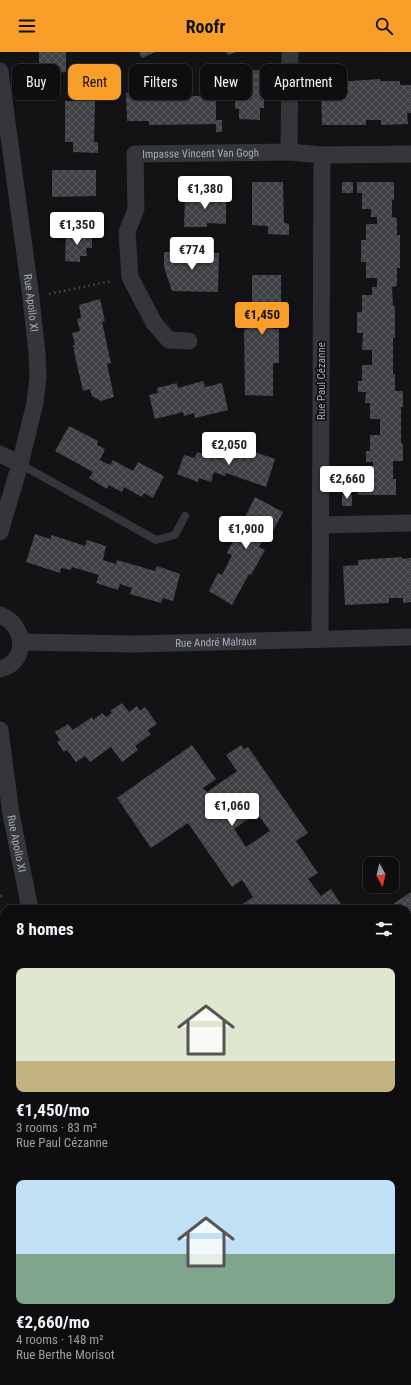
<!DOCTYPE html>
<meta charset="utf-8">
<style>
body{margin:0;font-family:"Roboto Condensed",sans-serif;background:#1c1c1e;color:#f1f3f6;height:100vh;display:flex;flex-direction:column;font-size:15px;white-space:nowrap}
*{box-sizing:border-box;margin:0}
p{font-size:13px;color:#9b9c9f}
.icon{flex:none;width:22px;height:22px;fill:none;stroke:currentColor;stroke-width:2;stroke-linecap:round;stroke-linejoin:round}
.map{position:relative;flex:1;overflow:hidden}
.drawer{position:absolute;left:0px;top:853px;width:411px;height:480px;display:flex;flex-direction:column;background:#0e0e10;border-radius:12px 12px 0 0;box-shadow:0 1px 3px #0004,0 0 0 1px #2e2e30}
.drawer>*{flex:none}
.banner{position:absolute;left:12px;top:12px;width:387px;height:36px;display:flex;gap:8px}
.needle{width:26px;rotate:172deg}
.fabs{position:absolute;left:363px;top:805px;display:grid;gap:8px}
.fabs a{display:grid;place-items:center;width:36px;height:36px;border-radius:8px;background:#0e0e10;box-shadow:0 1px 3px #0004,0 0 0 1px #2e2e30;font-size:20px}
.price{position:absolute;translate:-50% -34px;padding:0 9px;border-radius:4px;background:#fff;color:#222;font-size:13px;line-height:26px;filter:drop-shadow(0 1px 2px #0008)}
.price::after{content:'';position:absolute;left:50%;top:24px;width:12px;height:9px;margin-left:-6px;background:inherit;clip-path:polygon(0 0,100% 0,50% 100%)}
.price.selected{background:#f99e28;color:#111}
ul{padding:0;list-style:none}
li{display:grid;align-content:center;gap:8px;height:212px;padding:0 16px}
li span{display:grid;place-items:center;height:124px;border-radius:8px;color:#555}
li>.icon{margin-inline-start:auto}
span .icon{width:72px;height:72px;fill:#fffc;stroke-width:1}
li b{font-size:17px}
h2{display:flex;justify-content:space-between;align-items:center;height:48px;padding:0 16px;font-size:17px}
.chip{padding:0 14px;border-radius:8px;background:#0e0e10;box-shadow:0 1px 3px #0004,0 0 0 1px #2e2e30;font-size:14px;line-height:36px}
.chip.selected{background:#f99e28;color:#111}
header{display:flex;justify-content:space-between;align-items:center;height:52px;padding:0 16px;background:#f99e28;color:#111;font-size:18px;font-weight:700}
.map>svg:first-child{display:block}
.building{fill:url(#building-cross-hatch);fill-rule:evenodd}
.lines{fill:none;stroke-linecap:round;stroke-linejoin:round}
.path{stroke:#3a3d41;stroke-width:2.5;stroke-dasharray:2 3;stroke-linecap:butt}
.service{stroke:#34363a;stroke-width:8}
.minor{stroke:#34363a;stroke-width:17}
.labels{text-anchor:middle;stroke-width:3.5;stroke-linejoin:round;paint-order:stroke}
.street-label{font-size:11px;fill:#a4abb6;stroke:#0e0e10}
</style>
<header><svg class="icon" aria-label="menu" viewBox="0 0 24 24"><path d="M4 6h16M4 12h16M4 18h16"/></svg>Roofr<svg class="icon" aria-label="search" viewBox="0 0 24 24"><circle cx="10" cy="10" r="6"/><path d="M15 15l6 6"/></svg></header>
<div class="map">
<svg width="411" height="1333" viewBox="0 0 411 1333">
<defs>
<pattern id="building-cross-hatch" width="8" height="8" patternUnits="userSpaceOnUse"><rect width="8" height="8" fill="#3f4145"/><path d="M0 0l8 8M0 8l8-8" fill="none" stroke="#585a5e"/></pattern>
</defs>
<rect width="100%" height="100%" fill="#131315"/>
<path class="building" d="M39,0H66V20L55,21L56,24L41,25V21H39Z
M139,0H155L142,6Z
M226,0H236L228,3Z
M235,18H265L264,56H260V68L239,67V57H235Z
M380,27V29H400V33H411V61H407L408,72L381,73V68H366V73H322L321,34H336V30Z
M164,40V44H173V48H182V44H216V68H222V80H216V72L149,73V69H127L126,41Z
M65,49H95L94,90H98V101L73,100V90H65Z
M52,118H96V144L52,145Z
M252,130H283L284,171L289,172V183L268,182V174L252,173Z
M342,130H353V141H342Z
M357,130H394V148H392V165L397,166V183H400V216H397V234L392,235L393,254H395V286H393V322H395V339H403V355H401V392H403V409H393V427H396V443H358V433H363V417H373V410H366V399H370V383H380V367H370V351H365L366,340H358V329H362V313H372V298H362L363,281H357V260H362V243H372V235H377V226H366V210H361V188H366V172H377V165H371V157H362V141H357Z
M226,142V172L207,171V175H184L185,143Z
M66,182H92V196H86L87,204H80V210L65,209Z
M164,200L219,201L218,240L172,239L164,215Z
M252,223H281V266L273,265V277H279V311H273V344L245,343L244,277H247V266H252Z
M100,247L105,269L102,270L111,311L107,312L114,345L101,349L92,344L90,337L83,339L75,304L73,293H75L72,281L80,279L77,267L81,266L79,253Z
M203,329L205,335L222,331L228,358L195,366L194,361L184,364L183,360L155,367L149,343L158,341L157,336L177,331L178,336Z
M69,374L98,389L97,393L105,397L100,408L110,413L113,408L133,419L138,410L164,424L153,446L144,441L142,445L124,435L122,440L109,433L107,437L89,426L93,420L55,399Z
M235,393L275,407L266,435L226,421L225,424L214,420L211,430L199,426L198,430L177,422L184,403L195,406L197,400L219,407L222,397L233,401Z
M342,443H352V454H342Z
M255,445L283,460L268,489L263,487L259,495L265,498L251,523L249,522L232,553L209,539L218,521L222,523L232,503L227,501Z
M35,482L50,487L52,483L85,494L87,488L106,494L103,508L116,512L117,508L155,519L157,514L180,522L173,549L163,546L161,551L130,542L132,536L120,532L118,538L96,531L99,523L72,515L71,518L61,516L60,521L26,510Z
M402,505V507L411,506V550L403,551V546H389V551L345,553L343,514L358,513V508Z
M122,651L129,660L137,654L140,659L145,655L157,672L148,678L151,682L135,694L138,698L122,710L111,695L90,710L85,704L76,710L67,698L64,700L57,690L60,688L55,680L68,672L73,678L92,665L93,668L102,661L106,665L112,661L110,659Z
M192,693L216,727L203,736L207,740L237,719L226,703L241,693L244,697L248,695L308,781L296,789L318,821L308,827L321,844L331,837L344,857H236L253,845L242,828L232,835L188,771L151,796L117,746ZM257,761L270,779L246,795L234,777Z
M411,840V866L407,868V857H386Z
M407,876L411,882V896L407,890Z
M411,905V948L407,950V908Z
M4,1286V1308L0,1309V1287Z"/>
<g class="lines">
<path class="path" d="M49,242L112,229
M0,844H4
M407,968H411
M0,1075L4,1081
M0,1177H4
M407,1254H411"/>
<path class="service" d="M20,412L156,488L175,483L185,464
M407,1156L411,1155
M407,1214L411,1213"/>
<g class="minor">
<path id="s1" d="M0,19L31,246L37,301L38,325L35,351L20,412L0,480"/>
<path d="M289,100L322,103L320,587"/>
<path d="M322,103L411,102"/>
<path id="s2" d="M189,289L169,288L154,271L130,225L127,180L136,157L135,102L289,100L290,0"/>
<path d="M0,402L20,412"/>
<path d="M320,473L411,471"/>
<path d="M0,563C27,573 28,611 0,617"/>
<path id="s3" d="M21,590L134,592L411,585"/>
<path id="s4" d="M0,678L11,762L30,857"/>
<path d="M0,947L4,935"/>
<path d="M407,991H411"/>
<path d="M0,995L4,991"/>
<path d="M0,1014L4,1018"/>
<path d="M407,1286H411"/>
<path d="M66,1329L67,1333"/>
</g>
</g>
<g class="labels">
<g class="street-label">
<text dy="4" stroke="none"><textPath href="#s2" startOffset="285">Impasse Vincent Van Gogh</textPath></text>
<text dy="4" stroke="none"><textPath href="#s1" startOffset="234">Rue Apollo XI</textPath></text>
<text transform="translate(321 329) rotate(-90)" y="4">Rue Paul Cézanne</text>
<text dy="4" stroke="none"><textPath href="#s3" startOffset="195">Rue André Malraux</textPath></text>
<text dy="4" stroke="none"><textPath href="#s4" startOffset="115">Rue Apollo XI</textPath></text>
</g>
</g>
</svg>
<div class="fabs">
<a><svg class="needle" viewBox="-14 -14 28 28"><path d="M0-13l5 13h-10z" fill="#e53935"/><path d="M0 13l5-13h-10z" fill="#9b9c9f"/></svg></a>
</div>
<b class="price" style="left:205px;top:158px">€1,380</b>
<b class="price" style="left:77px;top:194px">€1,350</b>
<b class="price" style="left:192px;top:219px">€774</b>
<b class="price selected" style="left:262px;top:284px">€1,450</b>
<b class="price" style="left:229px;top:414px">€2,050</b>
<b class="price" style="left:347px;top:448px">€2,660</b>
<b class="price" style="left:246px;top:498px">€1,900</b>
<b class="price" style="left:232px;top:775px">€1,060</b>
<div class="banner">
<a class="chip">Buy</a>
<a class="chip selected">Rent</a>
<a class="chip">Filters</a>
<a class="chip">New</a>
<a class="chip">Apartment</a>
</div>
<section class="drawer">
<h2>8 homes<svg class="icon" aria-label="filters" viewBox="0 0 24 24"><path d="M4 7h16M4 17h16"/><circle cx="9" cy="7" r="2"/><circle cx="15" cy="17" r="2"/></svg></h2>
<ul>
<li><span style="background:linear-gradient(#dfe7d0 75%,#c2b280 0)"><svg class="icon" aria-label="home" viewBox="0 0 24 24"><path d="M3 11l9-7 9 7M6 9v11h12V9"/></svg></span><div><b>€1,450/mo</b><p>3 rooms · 83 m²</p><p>Rue Paul Cézanne</p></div></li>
<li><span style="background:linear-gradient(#bfe0f5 60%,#7fa58c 0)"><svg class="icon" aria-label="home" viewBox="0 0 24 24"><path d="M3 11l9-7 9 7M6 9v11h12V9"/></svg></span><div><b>€2,660/mo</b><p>4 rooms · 148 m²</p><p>Rue Berthe Morisot</p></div></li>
</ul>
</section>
</div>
